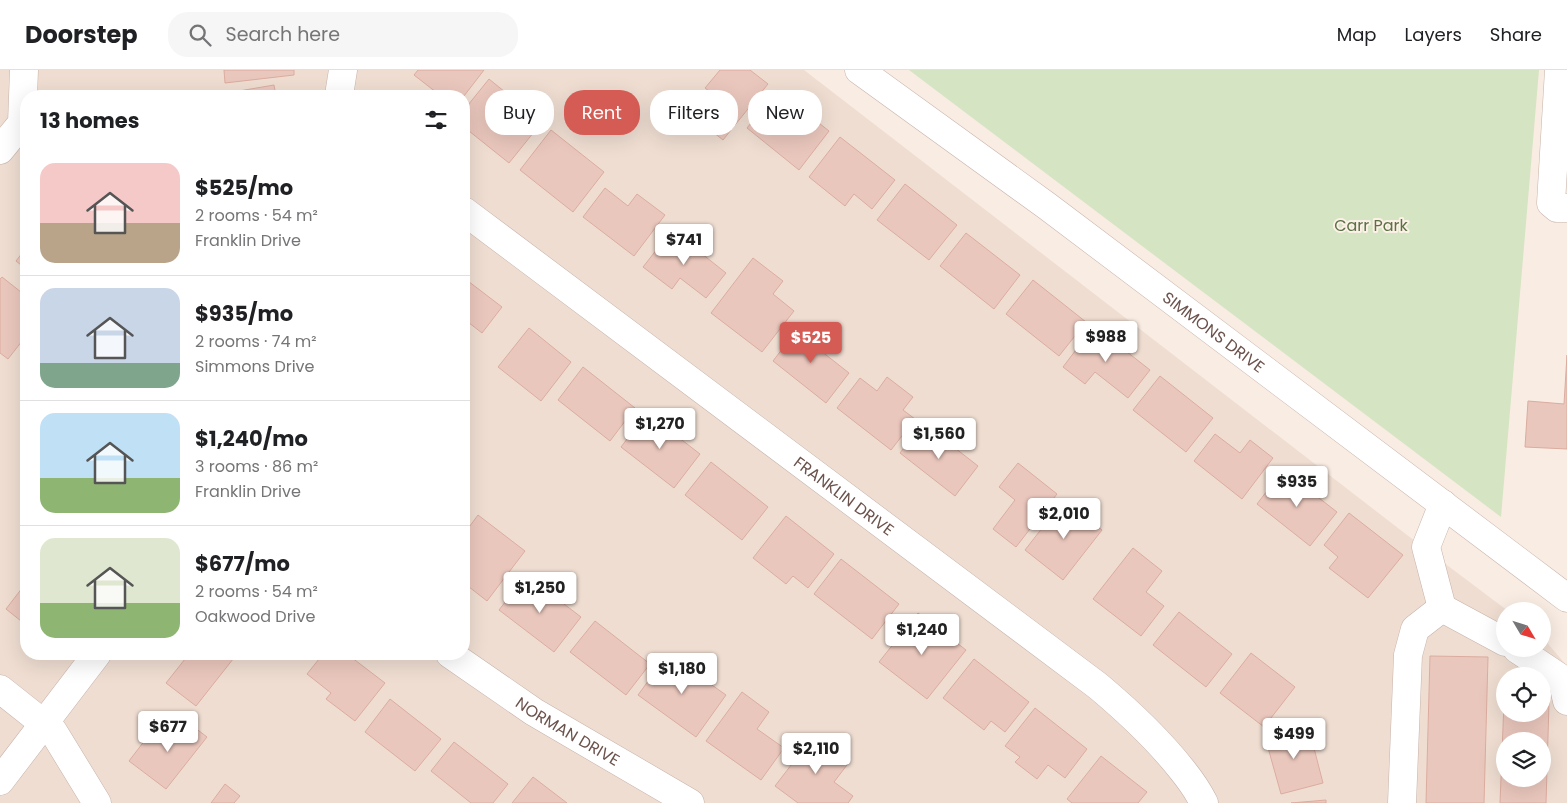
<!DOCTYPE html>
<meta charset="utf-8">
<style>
body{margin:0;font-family:Poppins,sans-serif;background:#f6f6f6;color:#202124;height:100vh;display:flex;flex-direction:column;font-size:19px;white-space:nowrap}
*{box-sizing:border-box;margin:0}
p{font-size:16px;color:#757577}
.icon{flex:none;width:28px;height:28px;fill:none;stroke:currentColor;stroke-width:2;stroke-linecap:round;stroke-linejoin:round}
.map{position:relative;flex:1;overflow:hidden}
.drawer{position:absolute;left:20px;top:20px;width:450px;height:570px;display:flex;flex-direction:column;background:#fff;border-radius:20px;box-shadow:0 5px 20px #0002}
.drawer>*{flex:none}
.top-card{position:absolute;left:485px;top:20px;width:475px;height:45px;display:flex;gap:10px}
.needle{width:32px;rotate:128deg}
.controls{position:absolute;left:1496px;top:532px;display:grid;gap:10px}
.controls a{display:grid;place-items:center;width:55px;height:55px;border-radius:50%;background:#fff;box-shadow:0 5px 20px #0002;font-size:25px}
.price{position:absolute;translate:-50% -42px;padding:0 11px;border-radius:5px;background:#fff;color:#222;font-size:16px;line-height:32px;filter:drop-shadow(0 1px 2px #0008)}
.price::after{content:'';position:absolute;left:50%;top:30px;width:15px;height:11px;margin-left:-8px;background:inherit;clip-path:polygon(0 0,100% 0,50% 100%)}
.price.selected{background:#d45c55;color:#fff}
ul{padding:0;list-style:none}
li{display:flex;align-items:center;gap:15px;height:125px;padding:0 20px}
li+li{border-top:1px solid #e0e0e0}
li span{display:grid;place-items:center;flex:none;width:140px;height:100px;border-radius:15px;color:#555}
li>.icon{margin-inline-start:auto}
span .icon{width:60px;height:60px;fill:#fffc;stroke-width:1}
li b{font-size:21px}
h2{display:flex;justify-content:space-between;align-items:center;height:60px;padding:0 20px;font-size:21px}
.pill{padding:0 18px;border-radius:20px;background:#fff;box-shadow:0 5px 20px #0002;font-size:18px;line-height:45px}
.pill.selected{background:#d45c55;color:#fff}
header{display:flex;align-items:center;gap:30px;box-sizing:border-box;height:70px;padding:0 25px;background:#fff;border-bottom:1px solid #e0e0e0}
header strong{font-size:24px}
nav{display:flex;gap:28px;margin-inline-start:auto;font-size:18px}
.search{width:350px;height:45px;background:#f6f6f6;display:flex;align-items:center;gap:12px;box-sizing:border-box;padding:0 18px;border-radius:20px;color:#757577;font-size:19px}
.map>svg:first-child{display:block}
.residential{fill:#efddd1;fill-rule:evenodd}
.green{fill:#d5e4c2}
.building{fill:#eac7bd;stroke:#dbac9f;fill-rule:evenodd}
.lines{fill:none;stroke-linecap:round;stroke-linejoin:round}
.minor-casing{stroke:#c7b3ab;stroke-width:29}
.minor{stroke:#fff;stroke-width:28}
.labels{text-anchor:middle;stroke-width:4;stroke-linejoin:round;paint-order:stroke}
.park-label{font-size:16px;fill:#5a7145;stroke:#fcf0e7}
.street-label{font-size:16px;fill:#6c524c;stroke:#fcf0e7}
</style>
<header>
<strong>Doorstep</strong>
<div class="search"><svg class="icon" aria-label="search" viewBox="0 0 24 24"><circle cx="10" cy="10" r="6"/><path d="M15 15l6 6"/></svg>Search here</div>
<nav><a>Map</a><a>Layers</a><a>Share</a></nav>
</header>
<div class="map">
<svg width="1567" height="733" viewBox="0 0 1567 733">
<rect width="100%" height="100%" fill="#f9ece2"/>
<path class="residential" d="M0,0H804L1407,465L1508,541H1505V579H1542L1543,568L1567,596V733H0ZM26,26H464V584H26ZM1505,606H1542V644H1505ZM1505,671H1542V709H1505Z"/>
<path class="green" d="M909,0H1539L1501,447Z"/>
<path class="building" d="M224,0H294V5L225,13Z
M418,0H484L464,26H441L414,5Z
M720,0H750L768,14L723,70L699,51L718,28L705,18Z
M489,9L542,52L509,93L464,57V40Z
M274,15L276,26H240L239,21Z
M777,20L829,61L799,100L747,58Z
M551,60L604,102L573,142L520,100Z
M840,67L895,110L872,139L854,124L845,136L809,107Z
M905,114L957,155L929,190L877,150Z
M605,118L628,136L637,124L665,145L634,186L583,147Z
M672,160L726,203L706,228L680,208L672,219L643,197Z
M966,163L1020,205L994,239L940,196Z
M26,178V199L16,191Z
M753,188L783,211L773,224L794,241L762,282L711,243Z
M2,207L26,226V266L8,289L0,283V209Z
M464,208L502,237L482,263L464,249Z
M1033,210L1086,252L1059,286L1006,244Z
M802,253L822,268L816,277L849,303L826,333L773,291Z
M1094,256L1150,300L1128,328L1095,302L1085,314L1063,297Z
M529,258L571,292L541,331L498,297Z
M1567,285V379L1525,377L1528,331L1564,334Z
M583,297L635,338L610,371L558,330Z
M1160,306L1213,348L1186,382L1133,340Z
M887,307L913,327L903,340L915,349L891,380L837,338L860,308L877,321Z
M647,343L700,384L674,418L621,377Z
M923,353L978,396L955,426L900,383Z
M1215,364L1240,383L1250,370L1273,388L1242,429L1194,391Z
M711,392L768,437L742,470L685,425Z
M1018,393L1057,424L1016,477L993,459L1015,430L999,417Z
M1283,400L1337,442L1310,476L1257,434Z
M1064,430L1102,460L1063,510L1025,480Z
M1349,443L1403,485L1368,528L1329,498L1338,487L1324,475Z
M478,445L525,481L487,531L464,513V464Z
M786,446L834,484L808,518L793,506L786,514L753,488Z
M1133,478L1162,501L1146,522L1164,536L1141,566L1093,529Z
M841,489L899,534L872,569L814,524Z
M526,505L581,547L554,582L499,540Z
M26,513V555L6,539Z
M1179,542L1232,584L1206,617L1153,575Z
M918,543L966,580L927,629L879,592Z
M595,551L650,594L626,625L570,582Z
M1251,583L1295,617L1264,657L1220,623Z
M189,584H237L196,636L166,613Z
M323,584H347L385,613L355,651L326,629L331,623L307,604Z
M668,584L726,625L696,667L638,625Z
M1430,586L1488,587L1484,733H1426Z
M974,589L1029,632L1005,662L991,651L984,660L943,628Z
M742,622L769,642L757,659L784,678L761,710L706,671Z
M390,629L441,669L415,701L365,662Z
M1504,632L1505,644H1542V633H1549L1546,733H1500ZM1505,671H1542V709H1505Z
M1035,638L1087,679L1065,708L1048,695L1037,709L1015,692L1020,687L1005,676Z
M181,647L207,667L166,719L129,691L152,661L164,670Z
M1308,655L1323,713L1281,724L1265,667Z
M815,664L850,691L834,712L853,726L848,733H798L775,716Z
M454,672L508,714L493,733H471L431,701Z
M1101,686L1147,722L1138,733H1072L1067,729Z
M533,707L567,733H512Z
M225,714L240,726L234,733H211Z
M1326,730V733H1291Z"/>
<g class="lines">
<g class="minor-casing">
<g id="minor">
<path id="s1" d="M859,0L1047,136L1567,528"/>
<path d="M1559,0L1551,133L1557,138H1567"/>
<path d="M340,26V19L343,0"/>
<path d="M0,80L22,53L24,0"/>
<path id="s2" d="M464,141L1098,616C1129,642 1158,669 1183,701C1191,711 1198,721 1204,733"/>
<path d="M1443,434L1426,477L1442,538L1505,572"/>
<path d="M1517,579L1562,609L1567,631"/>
<path id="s3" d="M450,584L534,642L690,733"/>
<path d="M0,619L53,661L97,733"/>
<path d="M0,711L97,584"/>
<path d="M1402,733L1408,585L1415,559L1442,538"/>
</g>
</g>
<use href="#minor" class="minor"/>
</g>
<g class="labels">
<g class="park-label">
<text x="1371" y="161">Carr Park</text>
</g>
<g class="street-label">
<text dy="6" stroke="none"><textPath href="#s1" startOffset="441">SIMMONS DRIVE</textPath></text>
<text dy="6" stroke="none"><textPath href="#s2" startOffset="475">FRANKLIN DRIVE</textPath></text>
<text dy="6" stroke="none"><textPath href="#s3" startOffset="141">NORMAN DRIVE</textPath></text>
</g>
</g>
</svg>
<div class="controls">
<a><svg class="needle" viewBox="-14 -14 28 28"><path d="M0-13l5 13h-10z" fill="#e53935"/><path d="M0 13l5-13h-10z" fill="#757577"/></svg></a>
<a><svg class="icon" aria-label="locate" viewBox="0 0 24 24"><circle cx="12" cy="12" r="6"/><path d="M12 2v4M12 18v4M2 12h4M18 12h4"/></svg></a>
<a><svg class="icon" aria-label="layers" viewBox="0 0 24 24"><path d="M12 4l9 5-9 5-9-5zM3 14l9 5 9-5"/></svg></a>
</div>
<b class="price" style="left:684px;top:196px">$741</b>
<b class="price" style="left:1106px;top:293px">$988</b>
<b class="price selected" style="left:811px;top:294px">$525</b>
<b class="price" style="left:660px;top:380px">$1,270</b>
<b class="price" style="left:939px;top:390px">$1,560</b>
<b class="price" style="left:1297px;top:438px">$935</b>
<b class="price" style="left:1064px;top:470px">$2,010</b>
<b class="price" style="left:540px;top:544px">$1,250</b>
<b class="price" style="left:922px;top:586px">$1,240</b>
<b class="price" style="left:682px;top:625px">$1,180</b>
<b class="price" style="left:168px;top:683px">$677</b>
<b class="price" style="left:1294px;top:690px">$499</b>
<b class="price" style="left:816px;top:705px">$2,110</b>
<div class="top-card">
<a class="pill">Buy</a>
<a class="pill selected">Rent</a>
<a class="pill">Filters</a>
<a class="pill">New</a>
</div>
<section class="drawer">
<h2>13 homes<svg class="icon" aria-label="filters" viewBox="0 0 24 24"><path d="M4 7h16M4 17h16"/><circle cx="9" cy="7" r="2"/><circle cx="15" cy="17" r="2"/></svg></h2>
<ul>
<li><span style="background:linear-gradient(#f6c9c9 60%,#b9a48a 0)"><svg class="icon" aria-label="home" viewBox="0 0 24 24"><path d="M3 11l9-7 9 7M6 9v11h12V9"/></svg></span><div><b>$525/mo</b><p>2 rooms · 54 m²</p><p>Franklin Drive</p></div></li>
<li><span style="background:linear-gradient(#c9d6e8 75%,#7fa58c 0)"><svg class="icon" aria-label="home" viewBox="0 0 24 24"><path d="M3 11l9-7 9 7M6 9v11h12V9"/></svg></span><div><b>$935/mo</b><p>2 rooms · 74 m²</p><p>Simmons Drive</p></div></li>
<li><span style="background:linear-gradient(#bfe0f5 65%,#8fb573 0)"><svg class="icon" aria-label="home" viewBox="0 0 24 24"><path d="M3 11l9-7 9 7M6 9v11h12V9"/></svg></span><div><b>$1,240/mo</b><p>3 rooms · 86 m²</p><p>Franklin Drive</p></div></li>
<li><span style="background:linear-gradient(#dfe7d0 65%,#8fb573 0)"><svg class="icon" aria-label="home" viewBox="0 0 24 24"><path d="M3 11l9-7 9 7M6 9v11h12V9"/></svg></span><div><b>$677/mo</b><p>2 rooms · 54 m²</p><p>Oakwood Drive</p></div></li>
</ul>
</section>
</div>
